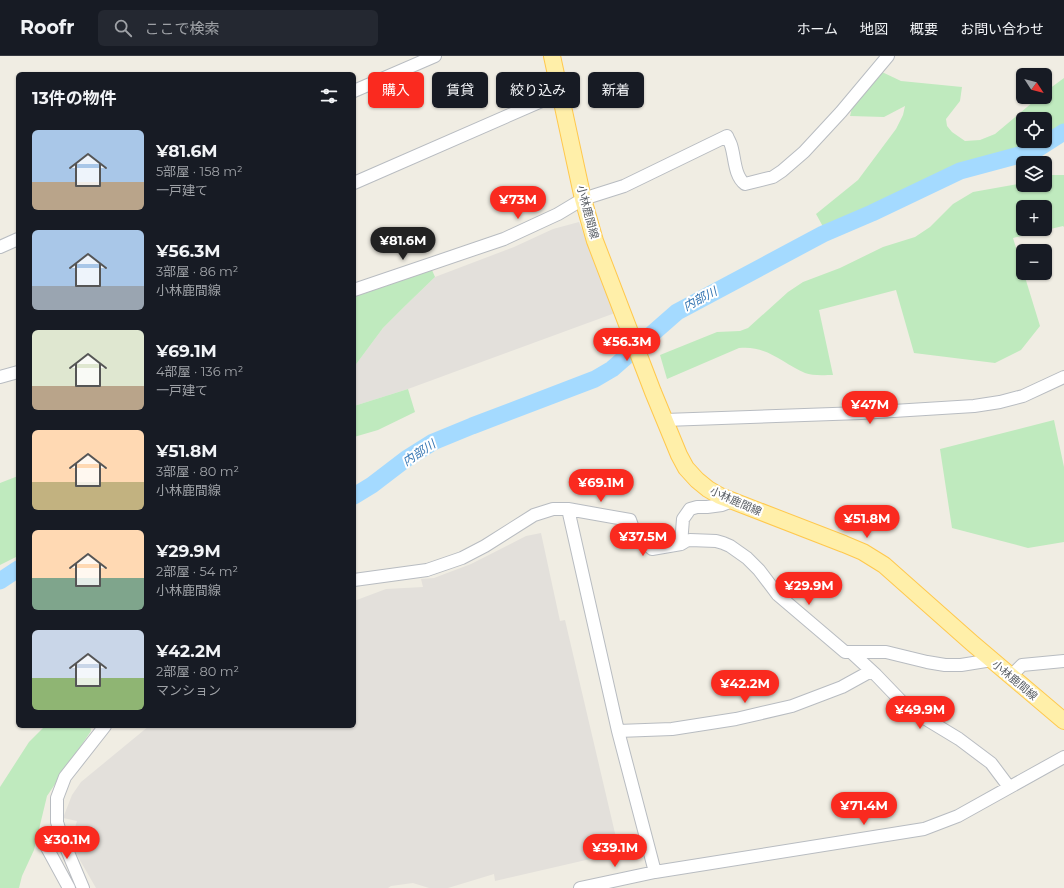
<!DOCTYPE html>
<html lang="ja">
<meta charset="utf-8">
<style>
body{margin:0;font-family:Montserrat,"Noto Sans JP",sans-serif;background:#242831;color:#f1f3f6;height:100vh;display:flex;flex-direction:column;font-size:15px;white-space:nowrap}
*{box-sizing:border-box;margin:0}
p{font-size:13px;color:#9ea1a6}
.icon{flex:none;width:22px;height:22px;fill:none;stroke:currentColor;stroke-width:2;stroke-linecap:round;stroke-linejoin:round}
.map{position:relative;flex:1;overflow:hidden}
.sheet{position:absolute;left:16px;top:16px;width:340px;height:656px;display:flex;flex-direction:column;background:#171b24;border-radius:6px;box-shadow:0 1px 3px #0004}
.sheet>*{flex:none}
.hud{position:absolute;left:368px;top:16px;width:380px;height:36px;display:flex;gap:8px}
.needle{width:26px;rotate:126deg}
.tools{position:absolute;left:1016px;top:12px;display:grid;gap:8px}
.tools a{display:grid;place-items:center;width:36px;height:36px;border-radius:6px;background:#171b24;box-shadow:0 1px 3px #0004;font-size:20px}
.price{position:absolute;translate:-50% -34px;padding:0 9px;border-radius:14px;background:#fa2a1f;color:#fff;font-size:13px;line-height:26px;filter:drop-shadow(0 1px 2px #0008)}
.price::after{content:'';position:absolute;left:50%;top:24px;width:12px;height:9px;margin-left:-6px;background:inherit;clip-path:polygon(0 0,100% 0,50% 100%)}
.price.selected{background:#222;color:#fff}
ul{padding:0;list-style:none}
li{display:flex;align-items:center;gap:12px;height:100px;padding:0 16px}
li span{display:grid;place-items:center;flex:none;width:112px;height:80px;border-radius:6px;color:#555}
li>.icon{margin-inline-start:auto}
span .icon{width:48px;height:48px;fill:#fffc;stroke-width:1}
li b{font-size:17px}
h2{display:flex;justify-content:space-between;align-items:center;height:48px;padding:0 16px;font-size:17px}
.pill{padding:0 14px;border-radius:6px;background:#171b24;box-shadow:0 1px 3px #0004;font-size:14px;line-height:36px}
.pill.selected{background:#fa2a1f;color:#fff}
header{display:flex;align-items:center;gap:24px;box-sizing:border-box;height:56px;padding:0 20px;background:#171b24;border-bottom:1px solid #363941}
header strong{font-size:19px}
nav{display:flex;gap:22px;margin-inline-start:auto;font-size:14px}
.search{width:280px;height:36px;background:#242831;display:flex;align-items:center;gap:10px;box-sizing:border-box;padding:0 14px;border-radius:6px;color:#9ea1a6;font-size:15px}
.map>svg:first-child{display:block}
.industrial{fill:#e3e0db}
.green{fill:#bfeabe;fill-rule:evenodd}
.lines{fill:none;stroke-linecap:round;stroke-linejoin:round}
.river{stroke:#a4daff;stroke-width:17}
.minor-casing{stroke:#b8bcc1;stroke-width:14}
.major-casing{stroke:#ffc84d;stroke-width:18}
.minor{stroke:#fff;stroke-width:12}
.major{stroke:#ffefa9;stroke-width:16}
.labels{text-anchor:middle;stroke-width:4;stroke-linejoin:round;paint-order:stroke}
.street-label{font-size:11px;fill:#5b6066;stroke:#fff}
.water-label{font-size:12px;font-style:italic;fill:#3475b2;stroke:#fff}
</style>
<header>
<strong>Roofr</strong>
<div class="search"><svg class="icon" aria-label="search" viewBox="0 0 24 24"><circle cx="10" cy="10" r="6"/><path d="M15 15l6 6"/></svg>ここで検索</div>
<nav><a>ホーム</a><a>地図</a><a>概要</a><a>お問い合わせ</a></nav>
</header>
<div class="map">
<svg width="1064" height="832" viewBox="0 0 1064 832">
<rect width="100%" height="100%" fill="#f0ede3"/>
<path class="industrial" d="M579,166L615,257L408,333L354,350V311L383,272L406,249L435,221L514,191L553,173Z
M541,477L560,565L565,564L618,790L616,795L612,798L495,825L494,818L448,832H429L413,827L391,830L388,832H96L70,787L77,765L63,762L72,739L81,726L149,670H354V545L386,533L423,531L421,523L434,522L471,508L526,480Z"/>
<path class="green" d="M882,16L901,25L962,31L960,45L946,63L947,70L952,76L965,85L980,84L995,78L1039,41H1045V36L1064,22V71L1045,81V63H1023V85H1038L1030,89L950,119L826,176L816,158L858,124L896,73L903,59L905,50L884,61L850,60L852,52Z
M1050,119H1064V171L1063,170L1013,182L1040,270L1021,294L995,307L914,297L896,234L819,254L833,319C825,319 812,320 805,317C782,307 767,289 739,292L667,323L660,299L717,276L740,275L748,272L788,236L803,226L840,212L883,191L915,181L930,171L953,148L973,136L1023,127V129H1045V121ZM1023,151H1045V173H1023Z
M432,214L435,221L406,249L383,272L354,311V241Z
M408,333L415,356L378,374L354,381V350Z
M1054,364L1064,411V486L1028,492L952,472L940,393Z
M18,420V500L0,509V427Z
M45,670H90L91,675L47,740L34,794L22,820L19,832H0V731L29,686Z"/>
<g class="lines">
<path class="river" d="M354,440L372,429L406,403L433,386L472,370L595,323L612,313L677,256L823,178L872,157L960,115L1034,95L1064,76
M0,525L18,513"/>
<g class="minor-casing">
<path id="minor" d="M354,35L435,0
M354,127L560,37
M0,191L18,183
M354,234L504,183L558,158L583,143L624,130L727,80C728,83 730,86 731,89C735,101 734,120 745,128L773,121L782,115L804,96L841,56L888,0
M0,321L18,316
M665,364L861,357L974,350L1000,346L1023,340L1064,321
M732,445L722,449L707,451H697L690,453L683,463L681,488L686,485L690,484L716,485L723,487L730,490L747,502L759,514L778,539L845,596H886L927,606L945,609H961L992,604
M568,453L630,464L634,475L652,493L681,488
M354,524L427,514L462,502L485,490L534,459L553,453H568L618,675L655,816
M851,596L876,619L902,646L926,663L959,683L991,707L1009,731
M1011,620L1022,609L1064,605
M618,675L672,673L736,663L792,650L842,631L871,615
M45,788L69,832
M83,832L62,782L57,766V742L65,721L105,670
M580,832L655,816L924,773L958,760L1064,701"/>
</g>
<g class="major-casing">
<path id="major" d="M552,0L583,143L595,185L653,336L679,399L686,412L697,424L708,433L720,440L844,488L863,496L884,509L972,587L1064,665"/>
</g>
<use href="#minor" class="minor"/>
<use href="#major" class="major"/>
</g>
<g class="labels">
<g class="street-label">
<text transform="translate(588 156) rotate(75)" y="4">小林鹿間線</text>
<text transform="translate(736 445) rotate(24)" y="4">小林鹿間線</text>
<text transform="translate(1015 624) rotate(40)" y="4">小林鹿間線</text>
</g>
<g class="water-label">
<text transform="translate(700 243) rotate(-28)" y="4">内部川</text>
<text transform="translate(419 397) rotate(-33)" y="4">内部川</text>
</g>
</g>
</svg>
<div class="tools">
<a><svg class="needle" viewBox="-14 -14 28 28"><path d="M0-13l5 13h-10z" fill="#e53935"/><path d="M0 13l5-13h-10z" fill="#9ea1a6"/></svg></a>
<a><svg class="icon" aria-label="locate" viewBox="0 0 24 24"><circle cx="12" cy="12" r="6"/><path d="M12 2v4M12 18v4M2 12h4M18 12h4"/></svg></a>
<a><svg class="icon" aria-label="layers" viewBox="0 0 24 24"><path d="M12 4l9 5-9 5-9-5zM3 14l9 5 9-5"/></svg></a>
<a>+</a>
<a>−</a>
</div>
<b class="price" style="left:518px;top:164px">¥73M</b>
<b class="price selected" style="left:403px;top:205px">¥81.6M</b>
<b class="price" style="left:627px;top:306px">¥56.3M</b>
<b class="price" style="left:870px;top:369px">¥47M</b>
<b class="price" style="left:601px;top:447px">¥69.1M</b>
<b class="price" style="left:867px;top:483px">¥51.8M</b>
<b class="price" style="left:643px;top:501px">¥37.5M</b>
<b class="price" style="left:809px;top:550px">¥29.9M</b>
<b class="price" style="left:745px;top:648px">¥42.2M</b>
<b class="price" style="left:920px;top:674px">¥49.9M</b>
<b class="price" style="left:864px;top:770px">¥71.4M</b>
<b class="price" style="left:67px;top:804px">¥30.1M</b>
<b class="price" style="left:615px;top:812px">¥39.1M</b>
<div class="hud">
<a class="pill selected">購入</a>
<a class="pill">賃貸</a>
<a class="pill">絞り込み</a>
<a class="pill">新着</a>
</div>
<section class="sheet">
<h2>13件の物件<svg class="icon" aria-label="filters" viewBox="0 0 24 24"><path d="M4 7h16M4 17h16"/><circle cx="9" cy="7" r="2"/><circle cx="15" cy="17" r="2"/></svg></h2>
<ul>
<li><span style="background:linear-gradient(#a9c7e8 65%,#b9a48a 0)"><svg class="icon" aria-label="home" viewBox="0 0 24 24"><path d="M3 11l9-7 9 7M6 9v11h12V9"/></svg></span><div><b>¥81.6M</b><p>5部屋 · 158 m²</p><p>一戸建て</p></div></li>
<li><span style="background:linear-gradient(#a9c7e8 70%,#9aa5b1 0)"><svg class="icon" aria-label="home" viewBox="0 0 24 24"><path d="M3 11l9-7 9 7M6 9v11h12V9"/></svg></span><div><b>¥56.3M</b><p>3部屋 · 86 m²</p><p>小林鹿間線</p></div></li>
<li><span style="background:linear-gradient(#dfe7d0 70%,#b9a48a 0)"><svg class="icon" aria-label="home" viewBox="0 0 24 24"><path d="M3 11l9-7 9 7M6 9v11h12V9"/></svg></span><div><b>¥69.1M</b><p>4部屋 · 136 m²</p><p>一戸建て</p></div></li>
<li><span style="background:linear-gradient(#ffd9b3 65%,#c2b280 0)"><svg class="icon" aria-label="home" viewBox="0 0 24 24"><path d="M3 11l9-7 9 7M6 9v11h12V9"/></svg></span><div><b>¥51.8M</b><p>3部屋 · 80 m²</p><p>小林鹿間線</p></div></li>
<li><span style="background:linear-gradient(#ffd9b3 60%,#7fa58c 0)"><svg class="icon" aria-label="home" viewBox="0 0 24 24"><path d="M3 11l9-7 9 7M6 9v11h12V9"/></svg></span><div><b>¥29.9M</b><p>2部屋 · 54 m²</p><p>小林鹿間線</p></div></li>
<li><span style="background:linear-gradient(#c9d6e8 60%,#8fb573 0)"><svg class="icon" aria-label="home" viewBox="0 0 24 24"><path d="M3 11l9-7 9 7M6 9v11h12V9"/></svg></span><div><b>¥42.2M</b><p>2部屋 · 80 m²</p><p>マンション</p></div></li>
</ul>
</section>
</div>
